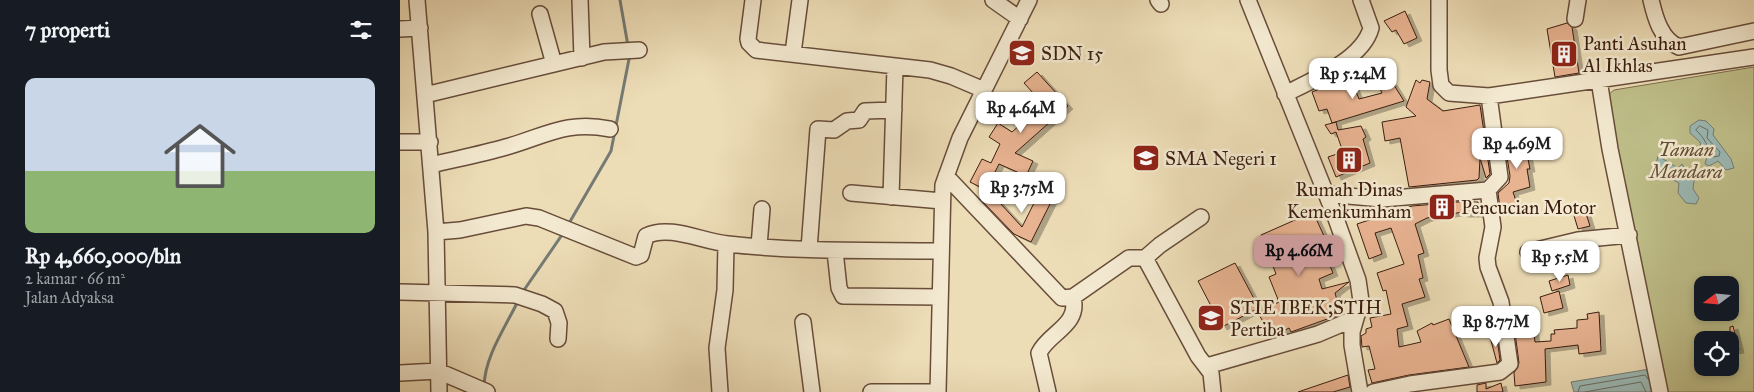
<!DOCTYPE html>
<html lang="id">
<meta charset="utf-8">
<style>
body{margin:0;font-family:"IM FELL Great Primer",serif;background:#20242c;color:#f1f3f6;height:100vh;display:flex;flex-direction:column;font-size:19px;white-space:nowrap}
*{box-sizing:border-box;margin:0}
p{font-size:16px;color:#9ea1a6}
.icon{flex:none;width:28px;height:28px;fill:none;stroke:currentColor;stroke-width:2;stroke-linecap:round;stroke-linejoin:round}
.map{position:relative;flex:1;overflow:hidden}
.panel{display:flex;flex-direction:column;background:#171b24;width:400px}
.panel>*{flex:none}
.needle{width:32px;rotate:254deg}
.tools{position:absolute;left:1294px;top:276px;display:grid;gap:10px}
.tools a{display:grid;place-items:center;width:45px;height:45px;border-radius:10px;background:#171b24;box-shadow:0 2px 8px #0003;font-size:25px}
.price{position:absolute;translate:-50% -42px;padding:0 11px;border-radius:10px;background:#fff;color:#222;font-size:16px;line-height:32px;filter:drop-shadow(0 1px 2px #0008)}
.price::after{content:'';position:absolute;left:50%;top:30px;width:15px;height:11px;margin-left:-8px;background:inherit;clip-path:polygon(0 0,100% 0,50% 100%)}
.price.current{background:#c59692;color:#111}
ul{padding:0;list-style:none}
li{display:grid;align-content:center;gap:10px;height:265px;padding:0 25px}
li span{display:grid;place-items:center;height:155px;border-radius:10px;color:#555}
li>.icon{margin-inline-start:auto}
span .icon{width:90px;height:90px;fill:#fffc;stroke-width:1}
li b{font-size:21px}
h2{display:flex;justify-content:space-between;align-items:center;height:60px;padding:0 25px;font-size:21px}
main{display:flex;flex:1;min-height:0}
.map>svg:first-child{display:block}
.green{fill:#bfbf8a;stroke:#7d6e4d;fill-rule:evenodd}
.water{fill:#9bbab6;stroke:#757b74}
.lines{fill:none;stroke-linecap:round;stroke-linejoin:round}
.shore{stroke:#6b6c63;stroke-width:1}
.stream{stroke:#757b74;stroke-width:3}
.building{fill:#e8b391;stroke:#3b1d10;filter:url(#shadow)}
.minor-casing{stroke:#684d3a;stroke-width:18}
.minor{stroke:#f3e9d0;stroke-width:15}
.labels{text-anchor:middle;stroke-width:5;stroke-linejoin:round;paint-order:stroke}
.poi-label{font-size:19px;fill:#3b1d10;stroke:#f3e9d0;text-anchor:start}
.park-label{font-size:19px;font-style:italic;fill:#634e35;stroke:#f3e9d0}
</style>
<main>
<section class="panel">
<h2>7 properti<svg class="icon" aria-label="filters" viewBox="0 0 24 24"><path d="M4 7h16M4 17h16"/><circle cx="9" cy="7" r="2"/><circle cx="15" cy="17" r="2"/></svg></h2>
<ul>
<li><span style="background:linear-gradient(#c9d6e8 60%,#8fb573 0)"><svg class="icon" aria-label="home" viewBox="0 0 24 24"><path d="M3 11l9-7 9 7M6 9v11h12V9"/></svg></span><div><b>Rp 4,660,000/bln</b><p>2 kamar · 66 m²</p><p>Jalan Adyaksa</p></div></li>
</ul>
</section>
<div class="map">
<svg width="1354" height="392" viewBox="0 0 1354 392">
<defs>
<filter id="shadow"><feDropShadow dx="5" dy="3" stdDeviation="0" flood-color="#0004"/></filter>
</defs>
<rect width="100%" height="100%" fill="#edddb7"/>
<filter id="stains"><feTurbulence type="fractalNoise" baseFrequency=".004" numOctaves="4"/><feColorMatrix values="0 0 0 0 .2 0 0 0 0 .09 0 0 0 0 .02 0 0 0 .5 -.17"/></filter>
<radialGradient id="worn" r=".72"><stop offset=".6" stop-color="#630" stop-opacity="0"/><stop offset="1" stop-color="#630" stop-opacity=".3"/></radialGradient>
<path class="green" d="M1354,67V392H1264L1206,105L1208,95L1214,90ZM1302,285H1330V312H1302ZM1302,340H1330V368H1302Z"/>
<path class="water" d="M1299,120L1306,121L1314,129L1313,135L1331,159L1334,168L1326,170L1318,161L1309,166L1305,164L1307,156L1301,151L1300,142L1290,133V126Z
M1258,156L1278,168L1282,164L1285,169L1292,168L1295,172L1293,189L1299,198L1296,204L1286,203L1278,193L1279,183L1271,179L1270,173L1264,172L1256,165Z
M1250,369L1258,392H1174L1171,382Z"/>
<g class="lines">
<path class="shore" d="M1300,126L1308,130L1307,138L1320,152L1319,156L1313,157C1307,146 1305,138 1296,130Z
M1178,392L1180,386L1245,375L1248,379
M1185,392L1241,382L1246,392"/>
<path class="stream" d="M220,0L228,46
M168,225L211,151L230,54
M122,293L164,232
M84,386C85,356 105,328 118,301"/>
</g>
<path class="building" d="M1005,11L1017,38L1004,44L996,30L992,32L984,21Z
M1167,23L1172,27L1179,73L1155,77L1147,29Z
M637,72L668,106L615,153L633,161L626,176L599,164L586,190L570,182L582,159L591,163L600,144L589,137L598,123L612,132L643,104L624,83Z
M950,77L959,99L982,93L979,87L992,82L1004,101L932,123L927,109L919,111L912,92Z
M1016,80L1020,83L1022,80L1030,82L1027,99L1043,111L1080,105L1090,174L1086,178L1080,158L1079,178L1077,180L1009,187L1000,138L985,141L982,122L1016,116L1006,107Z
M936,122L938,130L961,126L966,137L963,139L970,163L936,177L928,157L943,152L936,132L931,134L925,125Z
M1136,139L1142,150L1127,154L1130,169H1127L1130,187L1113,192L1117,204L1100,209L1098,193L1109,183L1110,176L1105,144Z
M642,187L655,194L631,242L614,234L580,199L589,191L622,227Z
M1055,202H1078V214H1062L1063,212L1027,218L1015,224L1024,253L1018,255L1023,278L1019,279L1025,297L1002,304L1008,326L997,329L999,347L1021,342L1017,331L1032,323L1033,325L1049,319L1069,367L1009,375L972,383L968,370L975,369L969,346L962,347L961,336L966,333V329L972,327L970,318L991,314L986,290L983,291L977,273L1004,264L991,228L975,233L982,254L969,259L957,224L1012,206L1049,203L1045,206Z
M1183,204L1190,226L1178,229L1172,209Z
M913,212L929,247L924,251L933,273L919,279L922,289L949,282L935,293L941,314L891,332L889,328L872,337L858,313L879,302L869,277L876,274L861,235Z
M1190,248L1191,254L1163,262L1161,254Z
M835,263L859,308L822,327L798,281Z
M1168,275L1170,285L1152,291L1149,281Z
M1159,291L1163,308L1144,313L1140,297Z
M1199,312L1201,351L1179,354L1178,345L1145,349L1146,382L1115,386L1114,373L1119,363L1114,325L1117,329L1133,325L1135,342L1151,341V334H1155L1154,330L1177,328V320L1188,319L1187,314Z
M1333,326L1339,350L1330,351V327Z
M1090,337L1097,338L1100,360L1097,363Z
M948,375L950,387L933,392H898Z
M1086,383V389L1101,383L1103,392H1077V385Z"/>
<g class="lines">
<g class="minor-casing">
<path id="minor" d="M17,0L36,232L39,392
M180,0L182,58
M353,0L348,39L349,43L356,50L530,70L551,76L584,90
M593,0L620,19
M758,0L761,4
M848,0L935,216L958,280L961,301L952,332V345L960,392
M1039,0V70L1041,85L1049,93L1089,96
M1251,0C1255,17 1261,40 1279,47L1354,31
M140,14L154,64
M1175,19L1178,0
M0,29L20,28
M393,53L400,0
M1199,80L1210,149L1260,392
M885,94C913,80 963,59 971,28L961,0
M25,95L204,52L239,50
M0,142H30
M31,165C56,159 82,154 106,147C145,136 167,120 210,129
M546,176L662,298L673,297L729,258H745L798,356L811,373L813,392
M451,193L542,201
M926,194L982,199L1088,190
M491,197L495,67
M36,232L60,230L126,216L139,218L236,257L241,255L246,236C270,224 303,242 328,244C399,252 470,250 541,251
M359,246L362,209
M409,249L418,129L434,130L447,121L459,120L465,111L494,110
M435,251L439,288L443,296L540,297
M1128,252L1178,240L1229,235
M745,258L760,245L801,217
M0,292L115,295L142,304L155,311L159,323L158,339
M403,322L412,392
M807,366L918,334L956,318
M0,373L38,371L87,392
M320,392L317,348L325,290L326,244
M471,392H538
M538,392L543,185L560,138L629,0
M648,392L639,353C649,332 680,326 673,297
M973,392L1010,384L1100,372L1110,364L1101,302L1088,267L1087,258L1093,227L1088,190L1100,177L1089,96L1354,57"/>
</g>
<use href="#minor" class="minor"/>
</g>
<defs>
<g id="school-square" transform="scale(1.4375)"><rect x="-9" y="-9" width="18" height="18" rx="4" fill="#8f2418" stroke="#f3e9d0"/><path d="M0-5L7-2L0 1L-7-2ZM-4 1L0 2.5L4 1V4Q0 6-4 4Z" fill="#fff"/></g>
<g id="building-square" transform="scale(1.4375)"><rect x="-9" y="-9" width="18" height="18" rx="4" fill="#8f2418" stroke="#f3e9d0"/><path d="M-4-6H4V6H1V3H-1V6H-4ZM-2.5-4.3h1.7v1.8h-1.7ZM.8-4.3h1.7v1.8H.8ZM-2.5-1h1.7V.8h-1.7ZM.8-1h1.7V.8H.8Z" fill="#fff"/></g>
<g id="university-square" transform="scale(1.4375)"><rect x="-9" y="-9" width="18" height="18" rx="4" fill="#8f2418" stroke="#f3e9d0"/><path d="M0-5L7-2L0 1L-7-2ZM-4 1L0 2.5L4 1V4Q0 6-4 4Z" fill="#fff"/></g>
</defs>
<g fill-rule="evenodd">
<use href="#school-square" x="622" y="53"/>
<use href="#building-square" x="1164" y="54"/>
<use href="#school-square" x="746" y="158"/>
<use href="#building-square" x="949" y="160"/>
<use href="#building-square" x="1042" y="207"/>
<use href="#university-square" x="811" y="318"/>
</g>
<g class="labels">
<g class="poi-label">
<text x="1183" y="50">Panti Asuhan<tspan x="1183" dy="22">Al Ikhlas</tspan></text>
<text x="641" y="60">SDN 15</text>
<text x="765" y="165">SMA Negeri 1</text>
<text x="949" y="196" text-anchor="middle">Rumah Dinas<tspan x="949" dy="22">Kemenkumham</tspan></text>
<text x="1061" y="214">Pencucian Motor</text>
<text x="830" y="314">STIE IBEK;STIH<tspan x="830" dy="22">Pertiba</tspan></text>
</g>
<g class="park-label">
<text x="1286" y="156">Taman<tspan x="1286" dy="22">Mandara</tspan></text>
</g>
</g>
<rect width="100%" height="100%" filter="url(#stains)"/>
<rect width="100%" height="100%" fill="url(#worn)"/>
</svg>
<div class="tools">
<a><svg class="needle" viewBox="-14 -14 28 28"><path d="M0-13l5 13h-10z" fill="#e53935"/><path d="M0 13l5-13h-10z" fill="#9ea1a6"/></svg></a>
<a><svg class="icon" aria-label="locate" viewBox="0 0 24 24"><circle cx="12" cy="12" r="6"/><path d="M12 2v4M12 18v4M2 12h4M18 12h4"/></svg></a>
</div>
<b class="price" style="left:953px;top:100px">Rp 5.24M</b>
<b class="price" style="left:621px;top:134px">Rp 4.64M</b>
<b class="price" style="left:1117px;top:170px">Rp 4.69M</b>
<b class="price" style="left:622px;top:214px">Rp 3.75M</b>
<b class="price current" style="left:899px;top:277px">Rp 4.66M</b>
<b class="price" style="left:1160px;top:283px">Rp 5.5M</b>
<b class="price" style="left:1096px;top:348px">Rp 8.77M</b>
</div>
</main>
